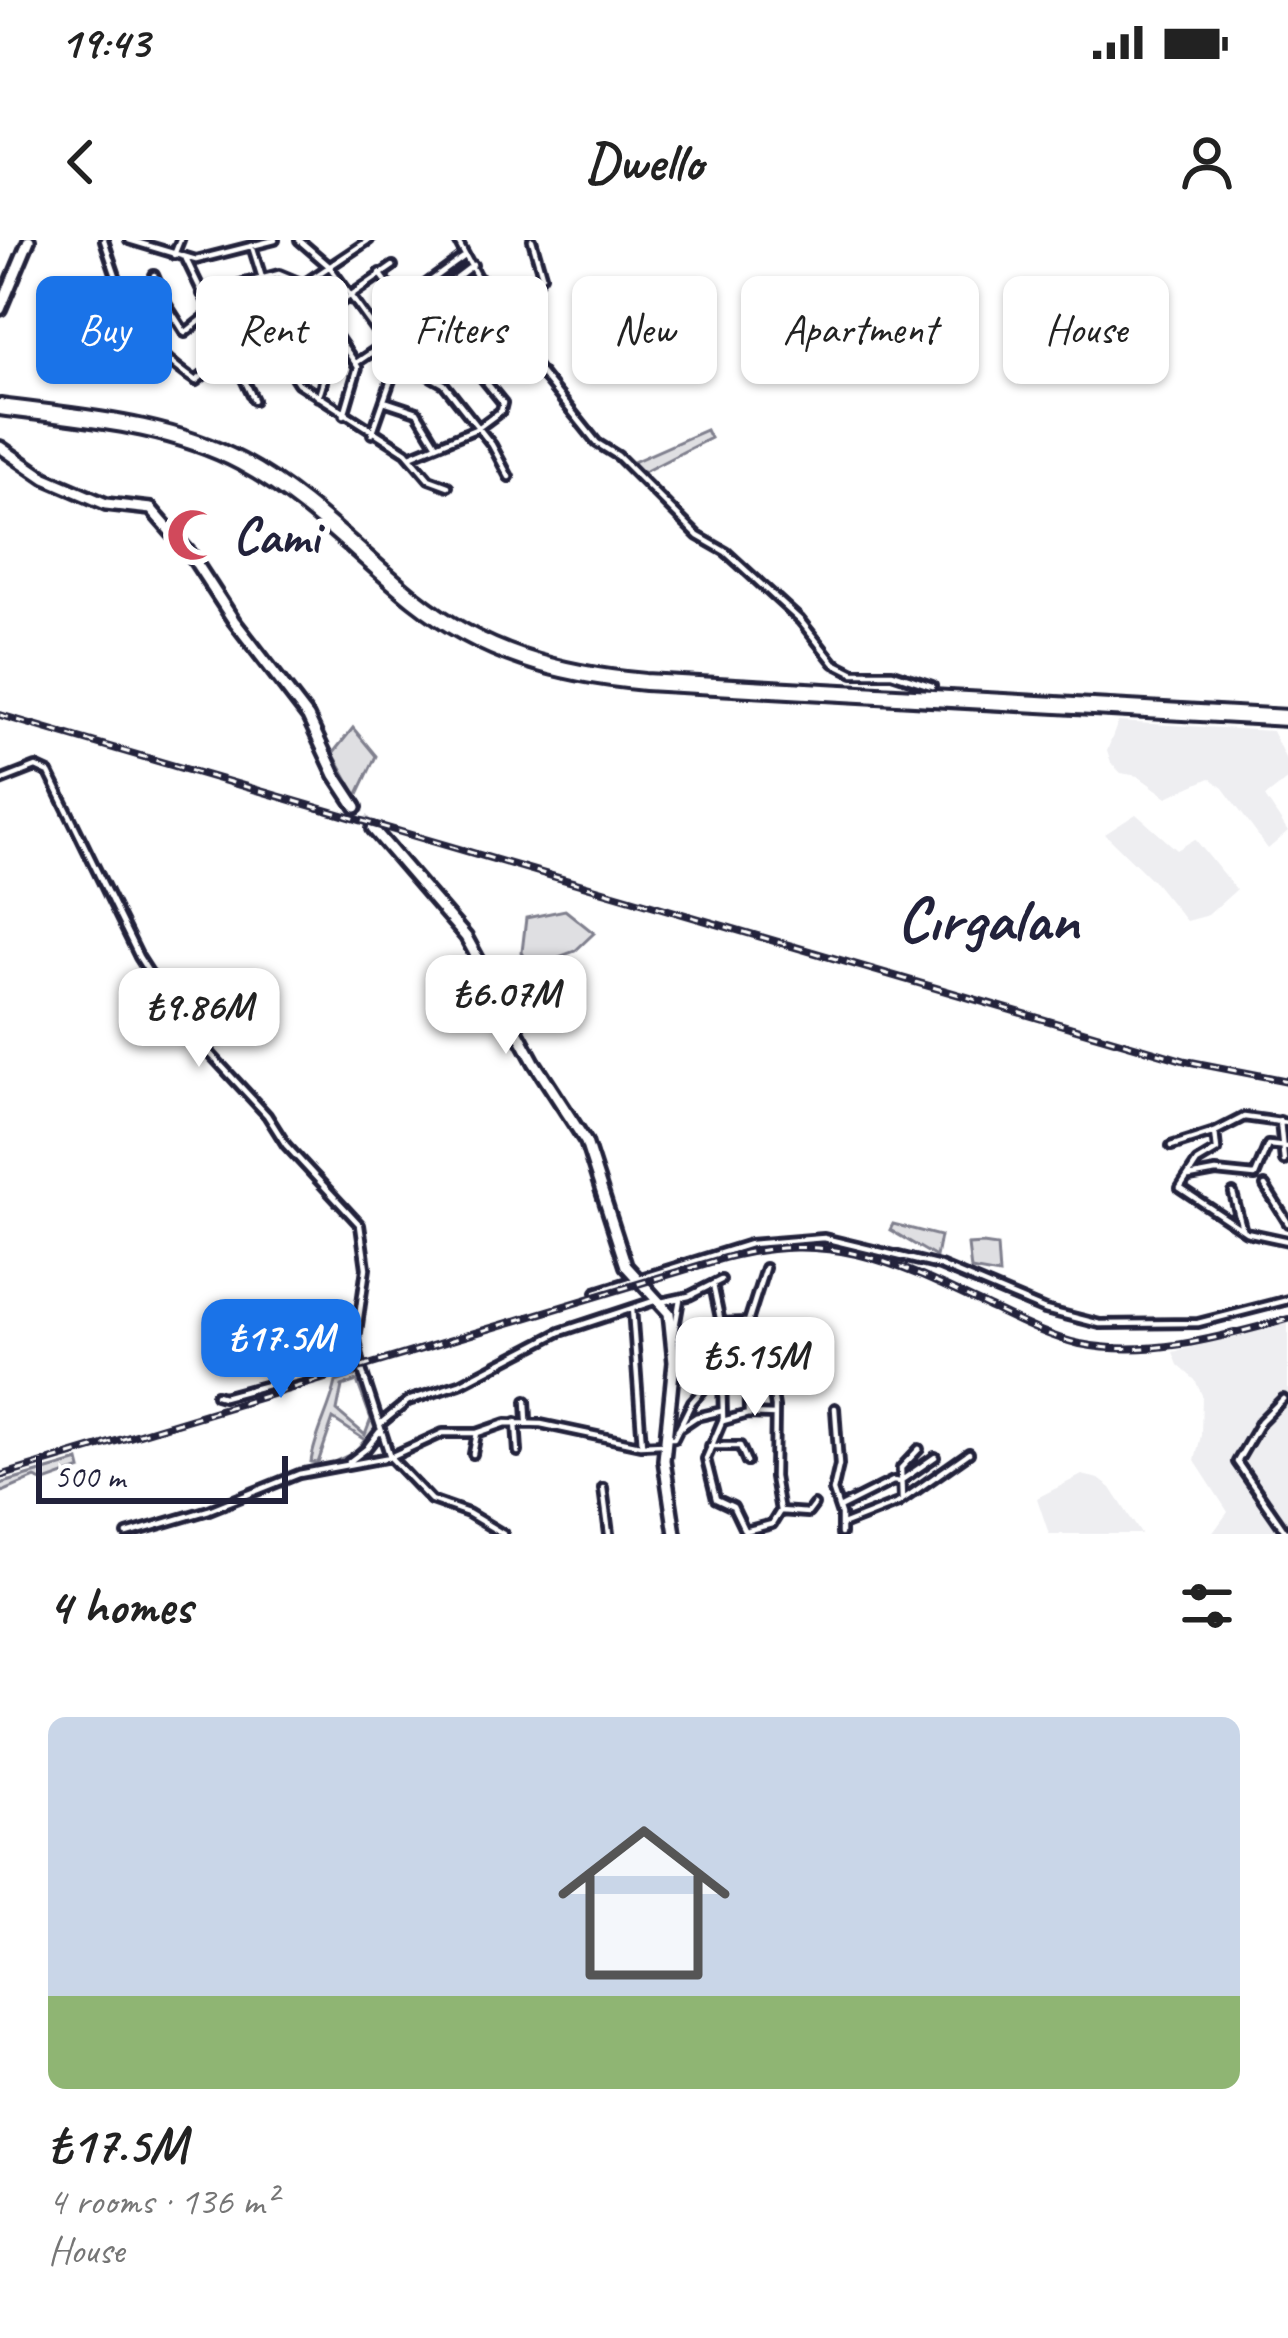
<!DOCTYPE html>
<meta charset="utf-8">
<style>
body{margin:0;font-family:Caveat,sans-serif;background:#f2f2f2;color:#222;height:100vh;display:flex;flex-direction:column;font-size:45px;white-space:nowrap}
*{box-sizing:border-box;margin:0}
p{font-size:39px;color:#767676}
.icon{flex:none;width:66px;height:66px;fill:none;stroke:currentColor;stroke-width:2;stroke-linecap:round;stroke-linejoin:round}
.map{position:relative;height:1294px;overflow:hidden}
.drawer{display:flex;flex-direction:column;background:#fff;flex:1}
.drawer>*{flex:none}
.hud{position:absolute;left:36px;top:36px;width:1218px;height:108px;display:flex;gap:24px}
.scale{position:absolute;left:36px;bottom:30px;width:252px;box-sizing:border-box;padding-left:12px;border:6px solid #22223b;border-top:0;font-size:33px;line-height:42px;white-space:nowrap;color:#22223b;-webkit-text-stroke:9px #fff;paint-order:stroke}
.price{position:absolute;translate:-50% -102px;padding:0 27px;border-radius:24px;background:#fff;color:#222;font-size:39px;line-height:78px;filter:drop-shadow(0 3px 6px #0008)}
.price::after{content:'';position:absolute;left:50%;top:72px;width:36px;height:27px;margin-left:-18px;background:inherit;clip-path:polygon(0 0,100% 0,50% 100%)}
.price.on{background:#1a73e8;color:#fff}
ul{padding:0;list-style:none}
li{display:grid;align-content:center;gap:24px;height:636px;padding:0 48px}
li span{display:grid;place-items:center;height:372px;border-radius:18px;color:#555}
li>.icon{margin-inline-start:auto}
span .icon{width:216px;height:216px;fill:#fffc;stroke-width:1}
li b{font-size:51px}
h2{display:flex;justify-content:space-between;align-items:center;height:144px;padding:0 48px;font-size:51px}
.pill{padding:0 42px;border-radius:18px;background:#fff;box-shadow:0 3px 9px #0004;font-size:42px;line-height:108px}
.pill.on{background:#1a73e8;color:#fff}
.status{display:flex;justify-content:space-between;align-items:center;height:84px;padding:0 60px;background:#fff;direction:ltr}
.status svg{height:33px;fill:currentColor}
header{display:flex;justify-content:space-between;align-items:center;height:156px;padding:0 48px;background:#fff;font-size:54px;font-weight:700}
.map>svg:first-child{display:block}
.built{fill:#eeeef1}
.green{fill:#dfdfe2;stroke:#80808e;stroke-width:3;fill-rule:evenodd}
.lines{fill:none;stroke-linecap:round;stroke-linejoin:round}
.secondary-tunnel{stroke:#d3d3d8;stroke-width:9;stroke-dasharray:9 4.5;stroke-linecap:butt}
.street-casing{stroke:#22223b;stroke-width:14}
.secondary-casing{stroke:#22223b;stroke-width:18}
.highway-casing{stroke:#22223b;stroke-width:22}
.street{stroke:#fff;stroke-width:4.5}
.secondary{stroke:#fff;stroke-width:9}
.highway{stroke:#fff;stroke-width:14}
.rail-casing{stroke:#22223b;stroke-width:8}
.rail{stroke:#fff;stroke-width:3;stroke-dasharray:9;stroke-linecap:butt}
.labels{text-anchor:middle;stroke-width:12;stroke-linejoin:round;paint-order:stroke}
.poi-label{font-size:51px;font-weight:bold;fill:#22223b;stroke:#fff;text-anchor:start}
.district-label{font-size:63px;font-weight:bold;fill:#22223b;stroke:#fff}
</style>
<div class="status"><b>19:43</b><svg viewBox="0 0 49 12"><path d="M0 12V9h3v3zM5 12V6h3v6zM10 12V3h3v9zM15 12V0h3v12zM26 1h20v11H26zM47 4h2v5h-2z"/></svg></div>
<header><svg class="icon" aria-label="back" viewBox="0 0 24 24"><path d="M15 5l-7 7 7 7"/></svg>Dwello<svg class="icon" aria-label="person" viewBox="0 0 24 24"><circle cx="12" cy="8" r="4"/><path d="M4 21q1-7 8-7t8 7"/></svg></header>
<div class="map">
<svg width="1288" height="1294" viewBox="0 0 1288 1294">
<rect width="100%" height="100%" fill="#fff"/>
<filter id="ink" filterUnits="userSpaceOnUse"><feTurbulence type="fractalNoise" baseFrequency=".00833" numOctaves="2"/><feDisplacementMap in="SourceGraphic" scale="24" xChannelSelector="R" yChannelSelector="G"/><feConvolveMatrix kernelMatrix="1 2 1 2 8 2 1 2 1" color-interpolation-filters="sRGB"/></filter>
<g filter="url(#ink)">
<path class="built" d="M1118,482L1272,491L1288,524V539L1265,557L1288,592L1268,609L1223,548L1210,538L1167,557L1138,536L1121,533L1111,523L1107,511Z
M1136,574L1177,610L1195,599L1236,650L1208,675L1186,681L1155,643L1105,594Z
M1288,1083V1294H1212L1228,1272L1195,1221L1201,1195L1202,1155L1195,1140L1178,1125L1173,1112Z
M1082,1235L1099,1239L1111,1248L1141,1294H1049L1037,1258Z"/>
<path class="green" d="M706,190L710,198L640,234L629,224Z
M353,488L376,516L357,556L333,513Z
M565,670L594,693L575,711L530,728L522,712L526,678Z
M893,984L940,996L936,1017L890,990Z
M983,1004L997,1006L999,1035L971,1030L968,1005Z
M360,1134C375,1177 392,1204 337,1225L336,1221L353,1213L365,1200L333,1179L318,1223L311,1222C315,1194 330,1170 336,1142ZM357,1141L371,1179L365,1195L337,1171L342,1146Z
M79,1221L81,1229L45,1242L35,1238L0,1253V1244Z"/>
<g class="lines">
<path class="secondary-tunnel" d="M356,567L373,589"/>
<g class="street-casing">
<path id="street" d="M104,0C127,69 133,98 196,141L231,113
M129,0L196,20L275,0
M299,0L329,26L394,116L444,144L492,205L509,237
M457,0L504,87L597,203L618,216L698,296L726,312L800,380L834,423L854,433H892L932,446
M252,6L262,38
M174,15L180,0
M186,19L254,160
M380,33L421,90L464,115L503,163L501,171L478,188L410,216
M154,35L167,65L185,93L209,74
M243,43L275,108L298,143L406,212L429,239L448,246
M293,51L369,0
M436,53L473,25
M202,54L279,34L303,44
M411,55L465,16
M443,70L480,39L521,62L542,35L532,0
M322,75L358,127L344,175
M301,90C317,114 332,128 318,157
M452,94L474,95L500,82
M469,96L487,137
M275,108L393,26
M356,123L384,104
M384,161L417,172L436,203
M372,194L398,120
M0,541L36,527L49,533L139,717L180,781L267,875L286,905L360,985L366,1028L356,1099L361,1127L390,1217L431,1260L468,1273L503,1294
M1280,881L1284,921
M1215,892L1217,910L1197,922L1180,948L1246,992L1288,1001
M1171,906L1215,892L1244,877L1288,883
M1189,937L1216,932L1255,936L1268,905L1288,907
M1265,946L1288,983
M1233,953L1242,988
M713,1045L721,1083L723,1179L706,1219L716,1259L733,1267L746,1294
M596,1052L750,1004L824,998L940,1026L1045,1070L1100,1084L1198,1083L1288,1060
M661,1062L689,1056L721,1040
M632,1068L642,1205
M721,1083L745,1082
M674,1093L680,1059
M216,1155L223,1157L360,1120
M1283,1159L1261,1181L1237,1222L1287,1294
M526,1161L527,1180
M835,1168L839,1225L833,1251L841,1275V1294
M748,1174L747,1085L765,1028
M723,1181L748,1174L775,1175
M516,1182L518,1212
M380,1184L408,1161L460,1144L560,1092L657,1060
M678,1189L696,1177L722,1171
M670,1198H674L692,1162L722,1128
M710,1206H740L747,1222
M473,1214L477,1193
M349,1222L366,1209L379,1192
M603,1248L609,1294
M902,1260L901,1228L919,1209
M841,1267L893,1241L899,1242L935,1217
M780,1271L808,1273L814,1265
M842,1285L898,1263L969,1213
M745,1291L772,1284L780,1271L774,1237L775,1167L768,1123L787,1088
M127,1294L209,1270L299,1234L390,1217L443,1193H477L506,1183L541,1184L640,1205L663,1204"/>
</g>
<g class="secondary-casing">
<path id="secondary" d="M0,69L29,0
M0,207L45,238L106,264L151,269L191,315L234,381L308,477L335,535L356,567
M373,589L466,697L534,822L586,902L626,1026L669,1073L674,1122L664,1220L675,1294"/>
</g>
<g class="highway-casing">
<path id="highway" d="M0,167C82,178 167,183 241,222C307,257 357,313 414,359C483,414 559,434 645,442L1288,478"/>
</g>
<use href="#street" class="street"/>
<use href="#secondary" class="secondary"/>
<use href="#highway" class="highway"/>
<g class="rail-casing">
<path id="rail" d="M0,475L1186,821L1288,841
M0,1236L724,1018C834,989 898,1024 995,1070C1022,1083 1050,1097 1080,1104C1150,1118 1221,1097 1288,1079"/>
</g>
<use href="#rail" class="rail"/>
</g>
</g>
<defs>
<g id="mosque-bare" transform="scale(4.14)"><path d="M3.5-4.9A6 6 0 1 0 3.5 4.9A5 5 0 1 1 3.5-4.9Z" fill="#d1495b" stroke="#fff" stroke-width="2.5" paint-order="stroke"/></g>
</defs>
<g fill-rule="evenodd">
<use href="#mosque-bare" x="193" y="295"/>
</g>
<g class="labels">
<g class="poi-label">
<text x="233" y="313">Cami</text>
</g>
<g class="district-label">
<text x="988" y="700">Cırgalan</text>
</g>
</g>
</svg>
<div class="scale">500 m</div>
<b class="price" style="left:506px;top:817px">₺6.07M</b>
<b class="price" style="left:199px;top:830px">₺9.86M</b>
<b class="price on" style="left:281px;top:1161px">₺17.5M</b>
<b class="price" style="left:755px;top:1179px">₺5.15M</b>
<div class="hud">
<a class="pill on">Buy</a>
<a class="pill">Rent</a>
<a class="pill">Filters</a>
<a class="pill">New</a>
<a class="pill">Apartment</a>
<a class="pill">House</a>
</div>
</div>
<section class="drawer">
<h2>4 homes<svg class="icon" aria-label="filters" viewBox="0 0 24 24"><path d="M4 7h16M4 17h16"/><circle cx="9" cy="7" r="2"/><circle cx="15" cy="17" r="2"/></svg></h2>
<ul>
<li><span style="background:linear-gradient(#c9d6e8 75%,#8fb573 0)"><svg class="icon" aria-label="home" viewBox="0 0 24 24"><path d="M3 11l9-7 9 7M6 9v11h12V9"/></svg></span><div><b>₺17.5M</b><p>4 rooms · 136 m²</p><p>House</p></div></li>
</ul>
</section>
